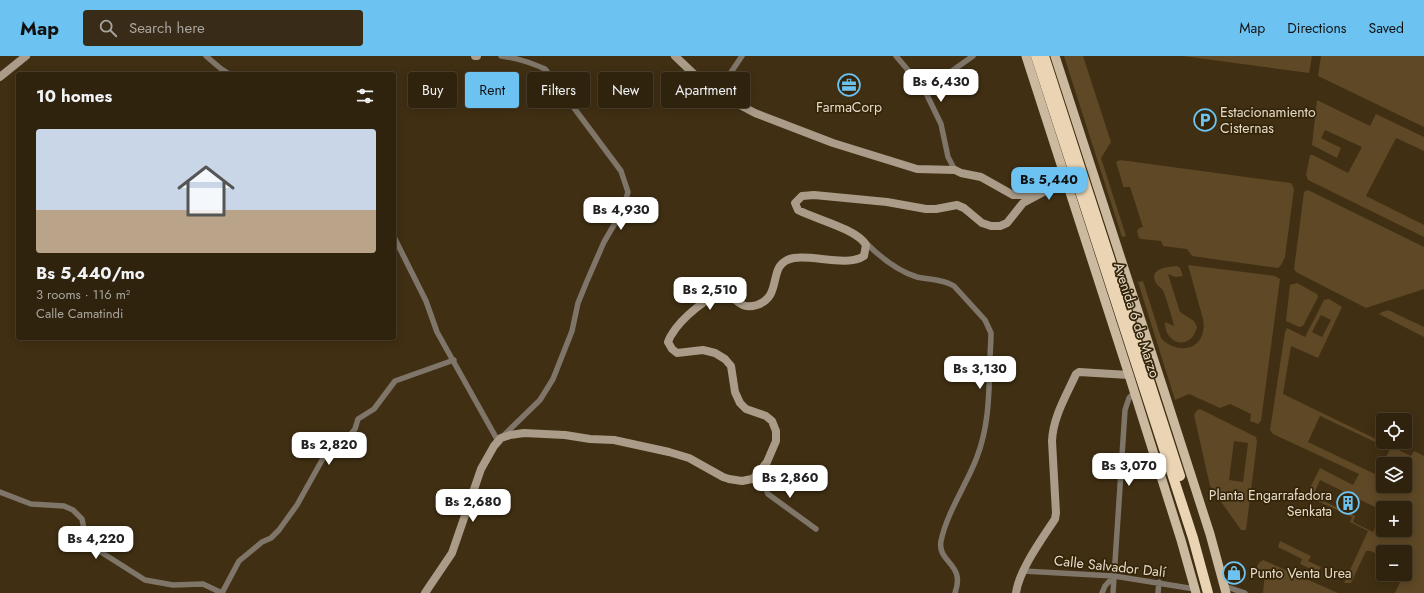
<!DOCTYPE html>
<meta charset="utf-8">
<style>
body{margin:0;font-family:Jost,sans-serif;background:#382b17;color:#f1f3f6;height:100vh;display:flex;flex-direction:column;font-size:15px;white-space:nowrap}
*{box-sizing:border-box;margin:0}
p{font-size:13px;color:#a8a49e}
.icon{flex:none;width:22px;height:22px;fill:none;stroke:currentColor;stroke-width:2;stroke-linecap:round;stroke-linejoin:round}
.map{position:relative;flex:1;overflow:hidden}
.sheet{position:absolute;left:16px;top:16px;width:380px;height:268px;display:flex;flex-direction:column;background:#30230e;border-radius:4px;box-shadow:0 2px 10px #0003,0 0 0 1px #4b402e}
.sheet>*{flex:none}
.hud{position:absolute;left:408px;top:16px;width:380px;height:36px;display:flex;gap:8px}
.fabs{position:absolute;left:1376px;top:357px;display:grid;gap:8px}
.fabs a{display:grid;place-items:center;width:36px;height:36px;border-radius:4px;background:#30230e;box-shadow:0 2px 10px #0003,0 0 0 1px #4b402e;font-size:20px}
.price{position:absolute;translate:-50% -34px;padding:0 9px;border-radius:8px;background:#fff;color:#222;font-size:13px;line-height:26px;filter:drop-shadow(0 1px 2px #0008)}
.price::after{content:'';position:absolute;left:50%;top:24px;width:12px;height:9px;margin-left:-6px;background:inherit;clip-path:polygon(0 0,100% 0,50% 100%)}
.price.active{background:#6cc3f2;color:#111}
ul{padding:0;list-style:none}
li{display:grid;align-content:center;gap:8px;height:212px;padding:0 20px}
li+li{border-top:1px solid #4b402e}
li span{display:grid;place-items:center;height:124px;border-radius:4px;color:#555}
li>.icon{margin-inline-start:auto}
span .icon{width:72px;height:72px;fill:#fffc;stroke-width:1}
li b{font-size:17px}
h2{display:flex;justify-content:space-between;align-items:center;height:48px;padding:0 20px;font-size:17px}
.pill{padding:0 14px;border-radius:4px;background:#30230e;box-shadow:0 2px 10px #0003,0 0 0 1px #4b402e;font-size:14px;line-height:36px}
.pill.active{background:#6cc3f2;color:#111}
header{display:flex;align-items:center;gap:24px;box-sizing:border-box;height:56px;padding:0 20px;background:#6cc3f2;color:#111}
header strong{font-size:19px}
nav{display:flex;gap:22px;margin-inline-start:auto;font-size:14px}
.search{width:280px;height:36px;background:#382b17;display:flex;align-items:center;gap:10px;box-sizing:border-box;padding:0 14px;border-radius:4px;color:#a8a49e;font-size:15px}
.map>svg:first-child{display:block}
.green{fill:#5e4826;fill-rule:evenodd}
.lines{fill:none;stroke-linecap:round;stroke-linejoin:round}
.street{stroke:#7f7669;stroke-width:5.5}
.secondary{stroke:#aa9c88;stroke-width:8}
.primary{stroke:#cbba9f;stroke-width:9}
.highway{stroke:#ead4b4;stroke-width:10}
.labels{text-anchor:middle;stroke-width:3.5;stroke-linejoin:round;paint-order:stroke}
.poi-label{font-size:14px;fill:#e5daca;stroke:#352508;text-anchor:start}
.street-label{font-size:14px;fill:#e5daca;stroke:#352508}
</style>
<header>
<strong>Map</strong>
<div class="search"><svg class="icon" aria-label="search" viewBox="0 0 24 24"><circle cx="10" cy="10" r="6"/><path d="M15 15l6 6"/></svg>Search here</div>
<nav><a>Map</a><a>Directions</a><a>Saved</a></nav>
</header>
<div class="map">
<svg width="1424" height="537" viewBox="0 0 1424 537">
<rect width="100%" height="100%" fill="#402f13"/>
<path class="green" d="M1064,0H1083L1111,86L1101,102L1126,180L1122,181Z
M1183,0H1312L1309,17Z
M1321,0H1424V71L1318,20Z
M1317,44L1370,70L1376,58L1424,81V95L1396,82L1366,140L1424,169V181L1308,124L1306,119L1310,99H1313L1348,117L1362,91L1325,74L1321,82L1341,92L1337,102L1312,89Z
M1120,104L1291,127L1294,133L1285,201L1281,209L1278,212L1192,200L1187,193L1163,190L1161,185L1141,183L1139,182L1137,175L1139,172L1143,171L1130,131H1123V129L1116,106Z
M1307,134L1310,135L1424,191V233L1366,252L1296,216L1294,213L1304,136Z
M1188,209L1275,220L1280,223L1261,365L1258,368L1250,365L1251,358L1230,348L1220,352L1189,338L1175,344L1138,226L1143,225L1161,282C1172,295 1196,297 1202,279C1204,274 1204,268 1203,263Z
M1177,210L1180,212L1183,220L1176,221L1168,218L1180,256L1194,265L1197,271C1191,296 1164,288 1165,266L1174,270C1171,259 1168,247 1164,237C1163,232 1158,231 1156,227C1148,212 1168,211 1177,210Z
M1297,227L1317,238L1318,241L1303,270L1299,271L1286,265L1290,229Z
M1329,243L1342,251L1318,302L1291,290L1283,338L1411,400L1414,395L1424,400V537H1395L1401,524L1400,518H1405V496H1383V502L1371,495H1366L1351,527H1344L1368,475L1350,466L1352,461L1311,442L1307,438L1320,412L1353,429L1359,418L1273,378L1270,374L1285,276L1287,272L1305,281L1324,244ZM1321,259L1331,264L1322,281L1312,276ZM1320,360L1390,393L1377,419L1308,386ZM1383,408H1405V430H1383ZM1320,424L1383,455V452H1405V474H1383V456L1373,476L1353,466L1355,460L1313,440Z
M1388,254L1424,271V281L1379,258L1380,257Z
M1200,353L1256,381L1257,386L1246,474H1241L1210,430L1194,359L1197,354ZM1234,385L1248,387L1243,426L1229,424Z
M1280,485L1311,500L1308,505L1321,511L1318,516L1300,508L1302,503L1278,491Z
M1263,504L1338,537H1263L1265,516L1255,514L1259,507Z"/>
<g class="lines">
<path class="street" d="M206,0L220,12L229,18
M896,0L924,33L941,68L948,101L955,114
M925,34L973,0
M717,37L742,0
M394,181L426,245L437,276L498,385
M865,186C880,201 897,215 917,221C930,224 943,223 954,230L985,264L991,277C991,287 990,295 990,305C989,337 989,370 977,401C967,428 947,456 941,485C937,507 966,507 955,537
M501,382L540,344L553,323L572,275L578,247L587,225L604,186L618,162L625,146L628,136L621,115L545,13C530,6 517,2 501,0
M762,414L765,431L768,438L816,473
M0,436L31,448L64,450L73,454L82,463L86,483L93,491L145,524L173,529L203,528L222,537
M1023,515L1114,520L1195,533
M1224,530L1245,537
M222,537L239,505L262,486L271,482L279,474L297,449L326,397L350,379L355,373L358,363L374,353L395,325L454,304
M1102,537L1105,530L1114,520
M1113,537L1125,354L1129,342L1134,337
M1158,537L1159,526"/>
<path class="secondary" d="M475,0H477
M675,0L697,21L717,37L755,57L833,87L917,113L955,114L961,117L981,121L1013,139H1021L1046,131
M0,21L26,0
M425,537L452,497L481,413L494,390L501,382L510,379L524,377L565,379L590,383L614,384L669,396L689,402L723,421L729,423L742,425L752,423L757,419L767,406L776,385V375L772,365L766,360L746,353L740,347L735,336L731,310L725,303L715,297L703,294L677,297L672,293L668,286C669,284 670,280 672,278C679,266 712,233 727,239C739,244 741,254 757,249C785,239 765,207 794,202C814,199 848,211 864,200L866,189C857,173 815,163 798,154L795,147L802,140L814,139L887,146L926,153H936L957,149L964,152L982,167L991,170H1000L1007,167L1023,147L1066,124
M1016,537C1019,514 1042,483 1055,463L1056,457L1052,385C1053,361 1066,340 1076,318L1079,316L1129,319"/>
<path class="primary" d="M1026,0L1129,319L1181,484L1196,537
M1055,0L1162,329L1210,478L1226,537"/>
<path class="highway" d="M1036,0L1193,482L1208,537
M1044,0L1180,420"/>
</g>
<defs>
<g id="office-ring" transform="scale(1.15)"><circle r="9.5" fill="#352508" stroke="#6cc3f2" stroke-width="1.5"/><path d="M-6-3h4V-5.5h4V-3h4V5H-6ZM-1-4.5V-3h2v-1.5ZM-6 0V1H6V0Z" fill="#6cc3f2"/></g>
<g id="parking-ring" transform="scale(1.15)"><circle r="9.5" fill="#352508" stroke="#6cc3f2" stroke-width="1.5"/><path d="M-3.5-5.5H1a3.5 3.5 0 0 1 0 7H-1V5.5H-3.5ZM-1-3.4V-.6H.8a1.4 1.4 0 0 0 0-2.8Z" fill="#6cc3f2"/></g>
<g id="building-ring" transform="scale(1.15)"><circle r="9.5" fill="#352508" stroke="#6cc3f2" stroke-width="1.5"/><path d="M-4-6H4V6H1V3H-1V6H-4ZM-2.5-4.3h1.7v1.8h-1.7ZM.8-4.3h1.7v1.8H.8ZM-2.5-1h1.7V.8h-1.7ZM.8-1h1.7V.8H.8Z" fill="#6cc3f2"/></g>
<g id="shop-ring" transform="scale(1.15)"><circle r="9.5" fill="#352508" stroke="#6cc3f2" stroke-width="1.5"/><path d="M-5-2.5h2.3a2.7 3.5 0 0 1 5.4 0H5L5.5 6h-11ZM-1.5-2.5h3a1.5 2.3 0 0 0-3 0Z" fill="#6cc3f2"/></g>
</defs>
<g fill-rule="evenodd">
<use href="#office-ring" x="849" y="29"/>
<use href="#parking-ring" x="1205" y="64"/>
<use href="#building-ring" x="1348" y="447"/>
<use href="#shop-ring" x="1234" y="517"/>
</g>
<g class="labels">
<g class="poi-label">
<text x="849" y="56" text-anchor="middle">FarmaCorp</text>
<text x="1220" y="61">Estacionamiento<tspan x="1220" dy="16">Cisternas</tspan></text>
<text x="1332" y="444" text-anchor="end">Planta Engarrafadora<tspan x="1332" dy="16">Senkata</tspan></text>
<text x="1250" y="522">Punto Venta Urea</text>
</g>
<g class="street-label">
<text transform="translate(1137 264) rotate(72)" y="5">Avenida 6 de Marzo</text>
<text transform="translate(1110 510) rotate(6)" y="5">Calle Salvador Dalí</text>
</g>
</g>
</svg>
<div class="fabs">
<a><svg class="icon" aria-label="locate" viewBox="0 0 24 24"><circle cx="12" cy="12" r="6"/><path d="M12 2v4M12 18v4M2 12h4M18 12h4"/></svg></a>
<a><svg class="icon" aria-label="layers" viewBox="0 0 24 24"><path d="M12 4l9 5-9 5-9-5zM3 14l9 5 9-5"/></svg></a>
<a>+</a>
<a>−</a>
</div>
<b class="price" style="left:941px;top:47px">Bs 6,430</b>
<b class="price active" style="left:1049px;top:145px">Bs 5,440</b>
<b class="price" style="left:621px;top:175px">Bs 4,930</b>
<b class="price" style="left:710px;top:255px">Bs 2,510</b>
<b class="price" style="left:980px;top:334px">Bs 3,130</b>
<b class="price" style="left:329px;top:410px">Bs 2,820</b>
<b class="price" style="left:1129px;top:431px">Bs 3,070</b>
<b class="price" style="left:790px;top:443px">Bs 2,860</b>
<b class="price" style="left:473px;top:467px">Bs 2,680</b>
<b class="price" style="left:96px;top:504px">Bs 4,220</b>
<div class="hud">
<a class="pill">Buy</a>
<a class="pill active">Rent</a>
<a class="pill">Filters</a>
<a class="pill">New</a>
<a class="pill">Apartment</a>
</div>
<section class="sheet">
<h2>10 homes<svg class="icon" aria-label="filters" viewBox="0 0 24 24"><path d="M4 7h16M4 17h16"/><circle cx="9" cy="7" r="2"/><circle cx="15" cy="17" r="2"/></svg></h2>
<ul>
<li><span style="background:linear-gradient(#c9d6e8 65%,#b9a48a 0)"><svg class="icon" aria-label="home" viewBox="0 0 24 24"><path d="M3 11l9-7 9 7M6 9v11h12V9"/></svg></span><div><b>Bs 5,440/mo</b><p>3 rooms · 116 m²</p><p>Calle Camatindi</p></div></li>
</ul>
</section>
</div>
